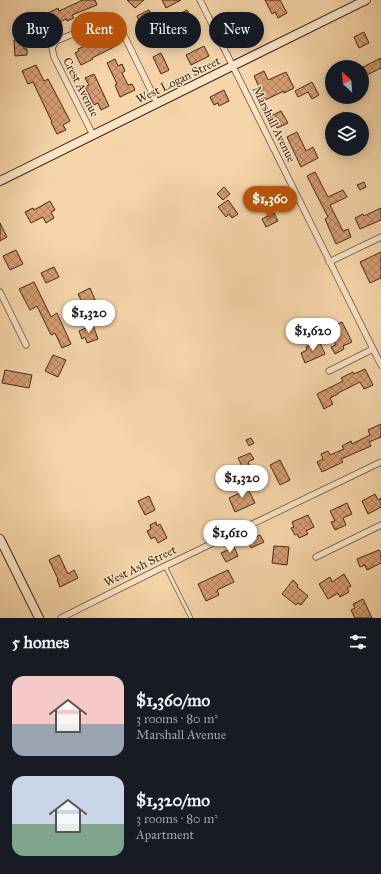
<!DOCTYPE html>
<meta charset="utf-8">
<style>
body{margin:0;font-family:"IM FELL Great Primer",serif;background:#20242c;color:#f1f3f6;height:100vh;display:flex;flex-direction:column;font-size:15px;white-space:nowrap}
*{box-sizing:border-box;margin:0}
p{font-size:13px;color:#9ea1a6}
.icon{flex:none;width:22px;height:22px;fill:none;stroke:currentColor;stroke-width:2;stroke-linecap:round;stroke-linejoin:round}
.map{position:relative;height:618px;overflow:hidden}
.panel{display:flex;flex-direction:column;background:#171b24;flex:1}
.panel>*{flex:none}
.banner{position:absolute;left:12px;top:12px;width:357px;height:36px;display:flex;gap:8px}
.needle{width:26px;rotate:334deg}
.buttons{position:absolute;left:325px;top:60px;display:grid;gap:8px}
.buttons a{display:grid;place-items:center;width:44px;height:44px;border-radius:50%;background:#171b24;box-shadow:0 2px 10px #0003;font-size:20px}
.price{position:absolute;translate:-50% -34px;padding:0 9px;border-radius:14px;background:#fff;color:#222;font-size:13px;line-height:26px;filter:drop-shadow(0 1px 2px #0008)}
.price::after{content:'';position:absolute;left:50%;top:24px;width:12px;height:9px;margin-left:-6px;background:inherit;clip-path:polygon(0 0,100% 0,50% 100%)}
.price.active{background:#b45309;color:#fff}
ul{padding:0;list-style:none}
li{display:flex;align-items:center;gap:12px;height:100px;padding:0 12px}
li span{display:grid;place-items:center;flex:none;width:112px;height:80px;border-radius:12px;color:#555}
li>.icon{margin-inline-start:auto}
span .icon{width:48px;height:48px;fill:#fffc;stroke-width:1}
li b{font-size:17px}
h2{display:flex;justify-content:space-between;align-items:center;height:48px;padding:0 12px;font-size:17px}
.chip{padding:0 14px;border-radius:18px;background:#171b24;box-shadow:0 2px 10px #0003;font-size:14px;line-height:36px}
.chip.active{background:#b45309;color:#fff}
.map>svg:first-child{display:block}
.building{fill:url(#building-cross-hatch);stroke:#402818}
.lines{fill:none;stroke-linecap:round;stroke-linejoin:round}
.lane-casing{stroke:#6e543c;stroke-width:4.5}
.street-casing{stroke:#6e543c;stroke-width:7}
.secondary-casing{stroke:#402818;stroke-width:10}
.lane{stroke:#f9e4c7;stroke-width:3}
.street{stroke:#f9e4c7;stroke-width:5.5}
.secondary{stroke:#f9e4c7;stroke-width:8}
.labels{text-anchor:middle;stroke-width:3;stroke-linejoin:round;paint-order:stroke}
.street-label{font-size:12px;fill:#402818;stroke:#f9e4c7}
</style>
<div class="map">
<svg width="381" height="618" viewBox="0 0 381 618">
<defs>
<pattern id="building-cross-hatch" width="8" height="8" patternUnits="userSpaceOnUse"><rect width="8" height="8" fill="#d79d71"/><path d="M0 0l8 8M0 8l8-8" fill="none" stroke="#b0805c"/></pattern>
</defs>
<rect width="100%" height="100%" fill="#f6d6a9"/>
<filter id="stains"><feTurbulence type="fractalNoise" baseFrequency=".005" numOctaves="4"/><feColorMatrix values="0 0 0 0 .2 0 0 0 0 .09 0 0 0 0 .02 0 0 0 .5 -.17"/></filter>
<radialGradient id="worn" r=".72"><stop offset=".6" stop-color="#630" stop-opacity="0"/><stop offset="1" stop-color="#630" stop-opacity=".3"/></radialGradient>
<path class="building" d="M83,0H95L97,5L72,15L74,18L67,21L66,19L56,24L54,20L48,23L44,15L58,8L59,11Z
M127,0H144L135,8Z
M162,0H181L166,8Z
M265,0H280L287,13L278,18L275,12L272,14Z
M149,10L155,22L152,24L160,38L146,45L140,33L142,32L137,21H139L137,16Z
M187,10L190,15L184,18L191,32L183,36L173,17Z
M29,15L36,29L24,35L17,22Z
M250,18L255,30L249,33L248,30L236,36L233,31L228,33L224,25L235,19L238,24Z
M364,32L369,43L359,48L354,37Z
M101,39L103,44L110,40L114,47L92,58L93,59L81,65L75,53L79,51L78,49Z
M14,40H24V49H27V55L15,56Z
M204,46L209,56L191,65L186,55Z
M161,53L169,70L161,74L153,57Z
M381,58V68L367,75L363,67Z
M115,59L118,66L122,64L125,71L122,73L128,85L132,84L135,90L120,97L115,85L117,84L107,63Z
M36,65L44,81L48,79L70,121L63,125L66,130L57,134L51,122H52L33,82L28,84L22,71Z
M264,71L268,80L286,72L294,88L284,93V91L265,100L254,76Z
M94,74L109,106L101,110L98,103L94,105L85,87L89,85L85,78Z
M312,82L319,95L312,99L308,92L298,97L295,91Z
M224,90L229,101L219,106L218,103L214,105L210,97Z
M281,111L288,123L277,128L271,116Z
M344,112L347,119H331Z
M297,132L306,151L313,147L318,158L301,167L287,137Z
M315,172L328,197L343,190L347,197L330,205L343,231L348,229L351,237L336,244L325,219L328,217L307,176Z
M364,182L366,187L360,190L357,185Z
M224,187L230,194L223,200L217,194Z
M228,200L238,214L232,218L229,214L226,217L218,207Z
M50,201L55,210L51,212L54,218L46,223L43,217L31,223L25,212L33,208L34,210Z
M381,208V220L360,229L355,218L363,214L364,216Z
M274,213L278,221L266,227L262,219Z
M0,223L7,237L0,241Z
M16,250L23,264L10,270L3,256Z
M381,252V278L370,283L360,262Z
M54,267L59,277L46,283L41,273Z
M34,282L51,317L57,313L71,344L62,348L55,333L51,335L37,306L30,310L19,289Z
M90,288L96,302L85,308L78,294Z
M342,322L352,342L343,346L344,349L335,354L331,347L336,345L332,338L337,335L333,326Z
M93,325L98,339L87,343L85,337L82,339L79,331Z
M319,341L325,354L305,363L301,353L307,350L306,347Z
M53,355L66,360L58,377L45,371Z
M365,369L373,385L364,389L360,382L338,393V394L330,398L333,404L324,409L317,394L343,381L341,378L353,372L354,374Z
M5,370L32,375L29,388L2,383Z
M381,424V437L369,442L371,446L341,459L343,462L322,472L317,462L323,459L321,454L328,451L330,455L344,449L342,446L351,441L352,444L370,435L368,430Z
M251,438L254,443L249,446L246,440Z
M250,453L254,459L248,462L251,469L245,472L238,458Z
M280,460L290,480L280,485L270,465Z
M246,485L255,503L235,512L229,498L240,493L238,489Z
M375,494L378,500L381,498V507L368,514L362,501Z
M149,496L155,510L145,515L138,501Z
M347,503L352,514L343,518L346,525L335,530L331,522L335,521L330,511Z
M308,515L314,527L306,531L308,534L299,538L297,534L295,535L291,528L294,527L292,522Z
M156,522L157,526L160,524L167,538L158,543L155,537L151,539L147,531L151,529L150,525Z
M260,535L264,542L251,548L248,541Z
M274,546L289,547L287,565L272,563Z
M234,547L238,556L226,562L221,553Z
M379,550L381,553V563L367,570L365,565L360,567L357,559Z
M59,555L68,574L74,570L78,578L60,587L57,580L58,579L49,560Z
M228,570L234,582L217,590L219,595L206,601L198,584Z
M344,574L351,586L347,588L349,592L340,597L338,593L328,599L319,584L330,577L332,582Z
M293,580L298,585L297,587L308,596L301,605L298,603L296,605L282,594Z
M363,599L372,618H355L351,610L355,608L353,604Z"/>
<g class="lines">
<g class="lane-casing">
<path id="lane" d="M165,566L191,618"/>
</g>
<g class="street-casing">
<path id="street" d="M200,0L381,365
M93,135L54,57L52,48L56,41L107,20H115L120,27L157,103
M329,262L381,237
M0,292L26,345
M329,371L373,349
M316,557L381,525
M61,618L159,569L381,462"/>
</g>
<g class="secondary-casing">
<path id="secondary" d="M0,181L366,0
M0,539L39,618"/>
</g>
<use href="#lane" class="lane"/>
<use href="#street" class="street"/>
<use href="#secondary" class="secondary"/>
</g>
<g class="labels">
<g class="street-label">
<text transform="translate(178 80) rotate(-26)" y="4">West Logan Street</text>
<text transform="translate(81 87) rotate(63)" y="4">Crest Avenue</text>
<text transform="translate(274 124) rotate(64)" y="4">Marshall Avenue</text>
<text transform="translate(140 566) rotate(-26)" y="4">West Ash Street</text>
</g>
</g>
<rect width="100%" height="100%" filter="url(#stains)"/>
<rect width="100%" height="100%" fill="url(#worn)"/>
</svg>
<div class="buttons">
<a><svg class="needle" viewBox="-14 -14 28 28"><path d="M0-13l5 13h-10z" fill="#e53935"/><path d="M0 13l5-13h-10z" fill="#9ea1a6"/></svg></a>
<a><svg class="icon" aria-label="layers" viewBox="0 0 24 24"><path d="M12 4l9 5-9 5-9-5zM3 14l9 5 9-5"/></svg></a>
</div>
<b class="price active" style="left:270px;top:220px">$1,360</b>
<b class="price" style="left:89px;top:334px">$1,320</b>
<b class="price" style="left:313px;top:352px">$1,620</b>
<b class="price" style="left:242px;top:499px">$1,320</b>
<b class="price" style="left:230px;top:554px">$1,610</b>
<div class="banner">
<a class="chip">Buy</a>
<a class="chip active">Rent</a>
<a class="chip">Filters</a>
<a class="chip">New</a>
</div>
</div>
<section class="panel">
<h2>5 homes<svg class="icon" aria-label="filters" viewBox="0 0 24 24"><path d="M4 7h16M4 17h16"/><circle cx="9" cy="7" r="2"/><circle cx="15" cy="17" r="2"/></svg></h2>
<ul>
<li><span style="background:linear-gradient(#f6c9c9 60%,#9aa5b1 0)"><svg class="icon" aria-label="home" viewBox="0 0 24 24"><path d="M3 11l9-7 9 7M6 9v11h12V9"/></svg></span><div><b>$1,360/mo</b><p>3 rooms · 80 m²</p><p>Marshall Avenue</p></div></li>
<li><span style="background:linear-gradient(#c9d6e8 60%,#7fa58c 0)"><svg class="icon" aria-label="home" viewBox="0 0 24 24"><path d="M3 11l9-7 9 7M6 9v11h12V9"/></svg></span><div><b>$1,320/mo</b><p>3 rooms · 80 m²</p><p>Apartment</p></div></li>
</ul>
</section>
